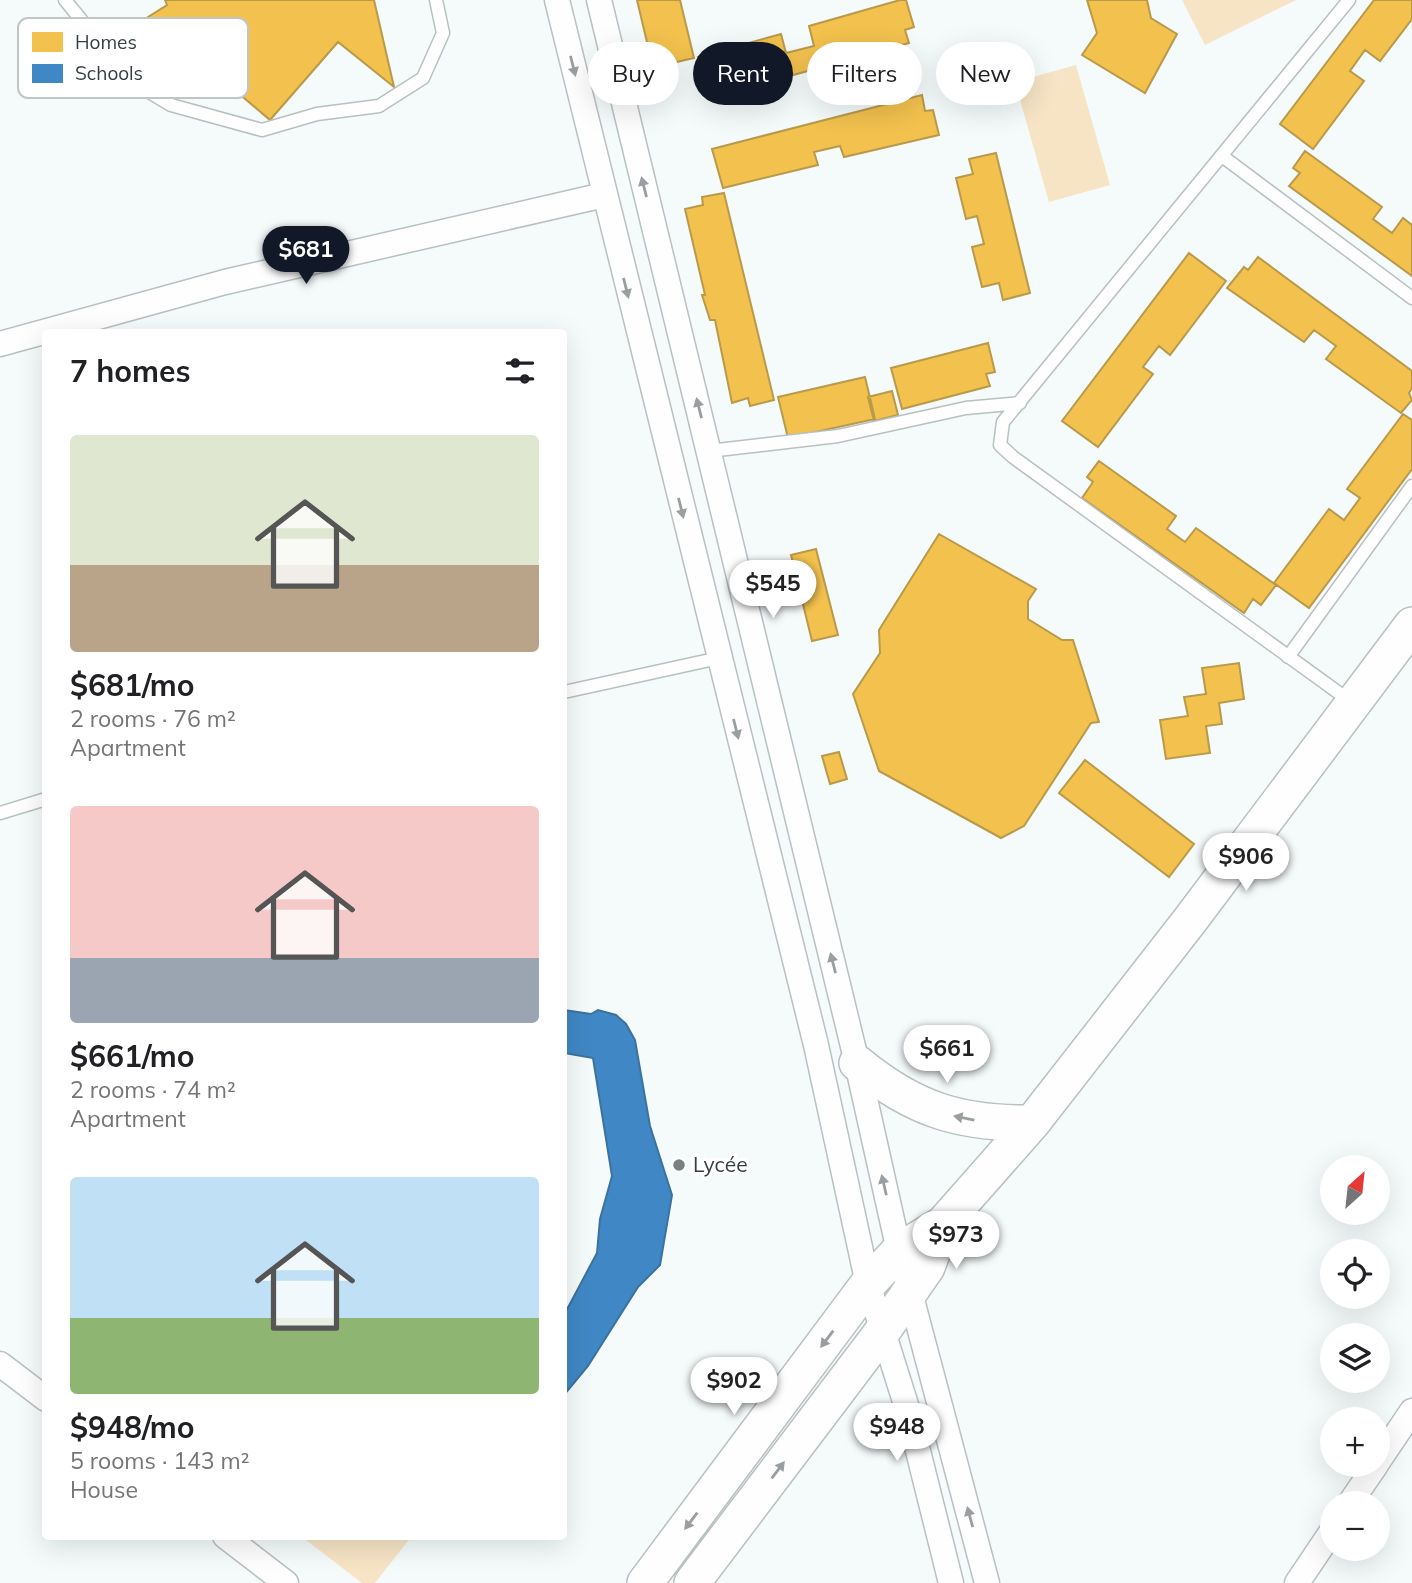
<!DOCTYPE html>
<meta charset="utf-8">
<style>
body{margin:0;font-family:Mulish,sans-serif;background:#f2f2f2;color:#202124;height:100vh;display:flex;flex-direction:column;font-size:26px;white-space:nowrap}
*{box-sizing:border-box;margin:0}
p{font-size:23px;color:#757577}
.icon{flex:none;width:38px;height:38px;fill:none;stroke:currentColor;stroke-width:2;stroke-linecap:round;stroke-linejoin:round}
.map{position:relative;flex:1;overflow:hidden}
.drawer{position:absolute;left:42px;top:329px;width:525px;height:1211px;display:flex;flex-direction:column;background:#fff;border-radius:7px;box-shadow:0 7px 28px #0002}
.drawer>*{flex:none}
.guide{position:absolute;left:588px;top:42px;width:665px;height:63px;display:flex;gap:14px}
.needle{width:46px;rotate:27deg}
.controls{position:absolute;left:1320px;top:1155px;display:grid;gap:14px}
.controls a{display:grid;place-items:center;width:70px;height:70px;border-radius:50%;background:#fff;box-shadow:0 7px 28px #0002;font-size:35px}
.price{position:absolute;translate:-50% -60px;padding:0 16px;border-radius:24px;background:#fff;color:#222;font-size:23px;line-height:46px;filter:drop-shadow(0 2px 4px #0008)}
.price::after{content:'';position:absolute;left:50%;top:42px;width:21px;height:16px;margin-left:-10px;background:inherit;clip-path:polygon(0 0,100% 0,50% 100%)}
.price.on{background:#111827;color:#fff}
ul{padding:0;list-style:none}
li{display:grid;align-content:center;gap:14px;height:371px;padding:0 28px}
li span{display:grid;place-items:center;height:217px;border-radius:7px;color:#555}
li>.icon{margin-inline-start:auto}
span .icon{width:126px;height:126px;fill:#fffc;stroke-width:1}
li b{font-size:30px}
h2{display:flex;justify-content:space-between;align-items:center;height:84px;padding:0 28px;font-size:30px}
.tag{padding:0 24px;border-radius:32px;background:#fff;box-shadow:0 7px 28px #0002;font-size:24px;line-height:63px}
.tag.on{background:#111827;color:#fff}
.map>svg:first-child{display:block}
.green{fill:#f7e4c5}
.homes{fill:#f2c14e;stroke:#b99a4a;stroke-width:2}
.schools{fill:#3f88c5;stroke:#3c729d;stroke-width:2}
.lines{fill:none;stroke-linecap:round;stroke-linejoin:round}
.lane-casing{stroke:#b9c0c1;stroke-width:15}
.street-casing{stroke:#b9c0c1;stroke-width:27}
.secondary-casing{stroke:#b9c0c1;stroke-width:38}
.lane{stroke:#fefefe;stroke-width:12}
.street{stroke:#fefefe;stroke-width:24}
.secondary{stroke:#fefefe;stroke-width:35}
.oneway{fill:#9a9ea0}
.poi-dot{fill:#788082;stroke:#fff;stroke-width:2.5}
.labels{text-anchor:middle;stroke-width:7;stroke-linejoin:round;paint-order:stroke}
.poi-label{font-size:21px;fill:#353f41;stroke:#fff;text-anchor:start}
.key{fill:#fff;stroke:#c2c5c6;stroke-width:2}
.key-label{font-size:19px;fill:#353f41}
</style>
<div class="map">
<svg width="1412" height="1583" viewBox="0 0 1412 1583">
<rect width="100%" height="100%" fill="#f5fafb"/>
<path class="green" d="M1182,0H1296L1205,45Z
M1076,65L1110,185L1049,202L1015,82Z
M302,1537H411L375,1583H362Z"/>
<path class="homes" d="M165,0H374L394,87L338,42L270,120L224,81L206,96L177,62L148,17L167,5Z
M637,0H680L694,58L668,64L666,56L651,59Z
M900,0H906L914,27L905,30L909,43L710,98L698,57L781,34L786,53L814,46L809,26Z
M1087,0H1147L1151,18L1177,34L1145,93L1082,55L1097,33Z
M1374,0H1412V19L1380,61L1365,50L1350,71L1364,81L1313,149L1280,124Z
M922,95L925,111L933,110L939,135L844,157L840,146L814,152L818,165L723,188L712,149Z
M1305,151L1382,207L1373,219L1392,233L1403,218L1412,225V276L1289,186L1300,173L1293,168Z
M996,153L1030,293L1003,300L999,283L982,287L972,247L984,244L977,216L966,219L956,178L973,174L969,159Z
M724,193L774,400L750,406L748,398L732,403L715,320H710L702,295H705L685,209L703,205L702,197Z
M1189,253L1226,281L1170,355L1159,346L1143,367L1153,374L1098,447L1062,421Z
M1258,257L1412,371V388L1409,393L1412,400L1401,413L1326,359L1336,346L1314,330L1304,342L1227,288L1244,267L1248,270Z
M988,343L995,372L986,374L990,386L902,409L891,368Z
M865,377L875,419L788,438L778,397Z
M892,391L898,415L874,421L868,397Z
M1403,414L1412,420V469L1309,608L1274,583L1329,509L1344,520L1360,498L1347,489Z
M1099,461L1176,516L1167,529L1185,542L1196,528L1276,585L1261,605L1253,599L1244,613L1082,498L1093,482L1087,477Z
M939,534L1036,589L1028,601V619L1062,640H1073L1099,722L1091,723L1024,826L1001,838L879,771L853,694L880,653L879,630Z
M816,549L838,635L812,641L791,555Z
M1239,663L1244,699L1219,703L1222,724L1206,726L1210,753L1166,759L1160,720L1188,716L1184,697L1206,694L1202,668Z
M839,752L847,779L830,784L822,756Z
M1085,760L1194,844L1169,877L1059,793Z"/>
<path class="schools" d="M564,1010L591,1014L598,1010L616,1015L626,1024L635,1040L650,1126L672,1195L660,1265L638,1287L588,1366L564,1395V1315L597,1253L600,1219L612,1176L593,1058L564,1053Z"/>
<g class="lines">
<g class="lane-casing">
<path id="lane" d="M65,0L131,81L171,105L262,130L317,114L379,106L423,78L443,33L436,0
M1349,0L1003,422L1000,445L1013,457L1350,701
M1222,156L1412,298
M709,451L838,436L966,408L1020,403
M1288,657L1412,486
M564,692L719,658
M0,813L46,799"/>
</g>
<g class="street-casing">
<path id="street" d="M557,0L816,1045L868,1284L908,1411L951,1583
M599,0L857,1063L899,1251L987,1583
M0,344L225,282L604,195
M0,1364L46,1399
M1377,1463L1412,1411
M1350,1503L1376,1465
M225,1536L286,1583
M1297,1583L1332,1531"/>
</g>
<g class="secondary-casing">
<path id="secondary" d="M857,1063C913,1109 959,1124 1032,1123
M645,1583L868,1284L899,1251L943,1224L1032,1123L1191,919L1412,625
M692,1583L882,1332L927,1267L943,1224"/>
</g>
<use href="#lane" class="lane"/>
<use href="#street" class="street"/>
<use href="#secondary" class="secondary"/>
</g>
<defs><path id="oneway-solid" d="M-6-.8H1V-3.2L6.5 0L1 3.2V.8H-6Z" transform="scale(1.75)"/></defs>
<g class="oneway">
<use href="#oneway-solid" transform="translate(573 66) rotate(76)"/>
<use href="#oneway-solid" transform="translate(644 187) rotate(-104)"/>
<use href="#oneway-solid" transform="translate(626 288) rotate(76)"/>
<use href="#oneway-solid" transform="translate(699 408) rotate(-104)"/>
<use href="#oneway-solid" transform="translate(681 508) rotate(76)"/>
<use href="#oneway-solid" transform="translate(736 729) rotate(76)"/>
<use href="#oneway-solid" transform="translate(833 963) rotate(-104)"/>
<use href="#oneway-solid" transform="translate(964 1118) rotate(-169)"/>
<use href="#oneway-solid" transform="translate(884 1185) rotate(-103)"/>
<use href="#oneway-solid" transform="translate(827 1339) rotate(127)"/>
<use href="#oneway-solid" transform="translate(778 1470) rotate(-53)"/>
<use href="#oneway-solid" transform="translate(970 1517) rotate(-105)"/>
<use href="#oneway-solid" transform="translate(691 1521) rotate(127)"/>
</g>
<circle class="poi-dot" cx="679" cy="1165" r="7"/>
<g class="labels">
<g class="poi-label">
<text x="693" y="1172">Lycée</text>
</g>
</g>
<rect x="18" y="18" width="230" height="80" rx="10" class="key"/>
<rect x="32" y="32" width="31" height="20" fill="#f2c14e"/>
<rect x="32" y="64" width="31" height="19" fill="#3f88c5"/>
<g class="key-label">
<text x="75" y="49">Homes</text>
<text x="75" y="80">Schools</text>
</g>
</svg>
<div class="controls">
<a><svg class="needle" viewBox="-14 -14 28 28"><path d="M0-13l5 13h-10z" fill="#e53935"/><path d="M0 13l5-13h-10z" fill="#757577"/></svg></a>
<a><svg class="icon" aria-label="locate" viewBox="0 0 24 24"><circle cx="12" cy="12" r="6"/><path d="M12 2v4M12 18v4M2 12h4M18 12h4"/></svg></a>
<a><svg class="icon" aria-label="layers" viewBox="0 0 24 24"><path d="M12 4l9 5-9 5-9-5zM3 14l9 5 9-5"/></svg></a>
<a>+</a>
<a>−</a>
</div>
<b class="price on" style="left:306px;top:286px">$681</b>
<b class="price" style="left:773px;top:620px">$545</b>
<b class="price" style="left:1246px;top:893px">$906</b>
<b class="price" style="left:947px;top:1085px">$661</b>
<b class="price" style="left:956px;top:1271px">$973</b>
<b class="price" style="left:734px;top:1417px">$902</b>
<b class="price" style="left:897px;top:1463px">$948</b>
<div class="guide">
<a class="tag">Buy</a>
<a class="tag on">Rent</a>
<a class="tag">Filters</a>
<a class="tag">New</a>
</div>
<section class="drawer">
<h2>7 homes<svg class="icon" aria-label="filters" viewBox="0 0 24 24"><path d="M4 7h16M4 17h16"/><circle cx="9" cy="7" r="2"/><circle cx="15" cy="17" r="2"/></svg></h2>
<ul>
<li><span style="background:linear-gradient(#dfe7d0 60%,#b9a48a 0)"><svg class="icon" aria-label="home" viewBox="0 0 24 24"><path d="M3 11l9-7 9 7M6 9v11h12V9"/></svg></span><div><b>$681/mo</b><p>2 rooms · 76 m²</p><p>Apartment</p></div></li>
<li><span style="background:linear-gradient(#f6c9c9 70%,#9aa5b1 0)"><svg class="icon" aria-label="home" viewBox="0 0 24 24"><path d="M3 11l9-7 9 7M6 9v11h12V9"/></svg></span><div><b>$661/mo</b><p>2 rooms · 74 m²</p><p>Apartment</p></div></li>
<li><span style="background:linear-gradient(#bfe0f5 65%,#8fb573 0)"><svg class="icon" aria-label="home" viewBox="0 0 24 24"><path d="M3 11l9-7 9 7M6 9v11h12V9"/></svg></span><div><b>$948/mo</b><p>5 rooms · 143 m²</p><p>House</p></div></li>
</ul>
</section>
</div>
